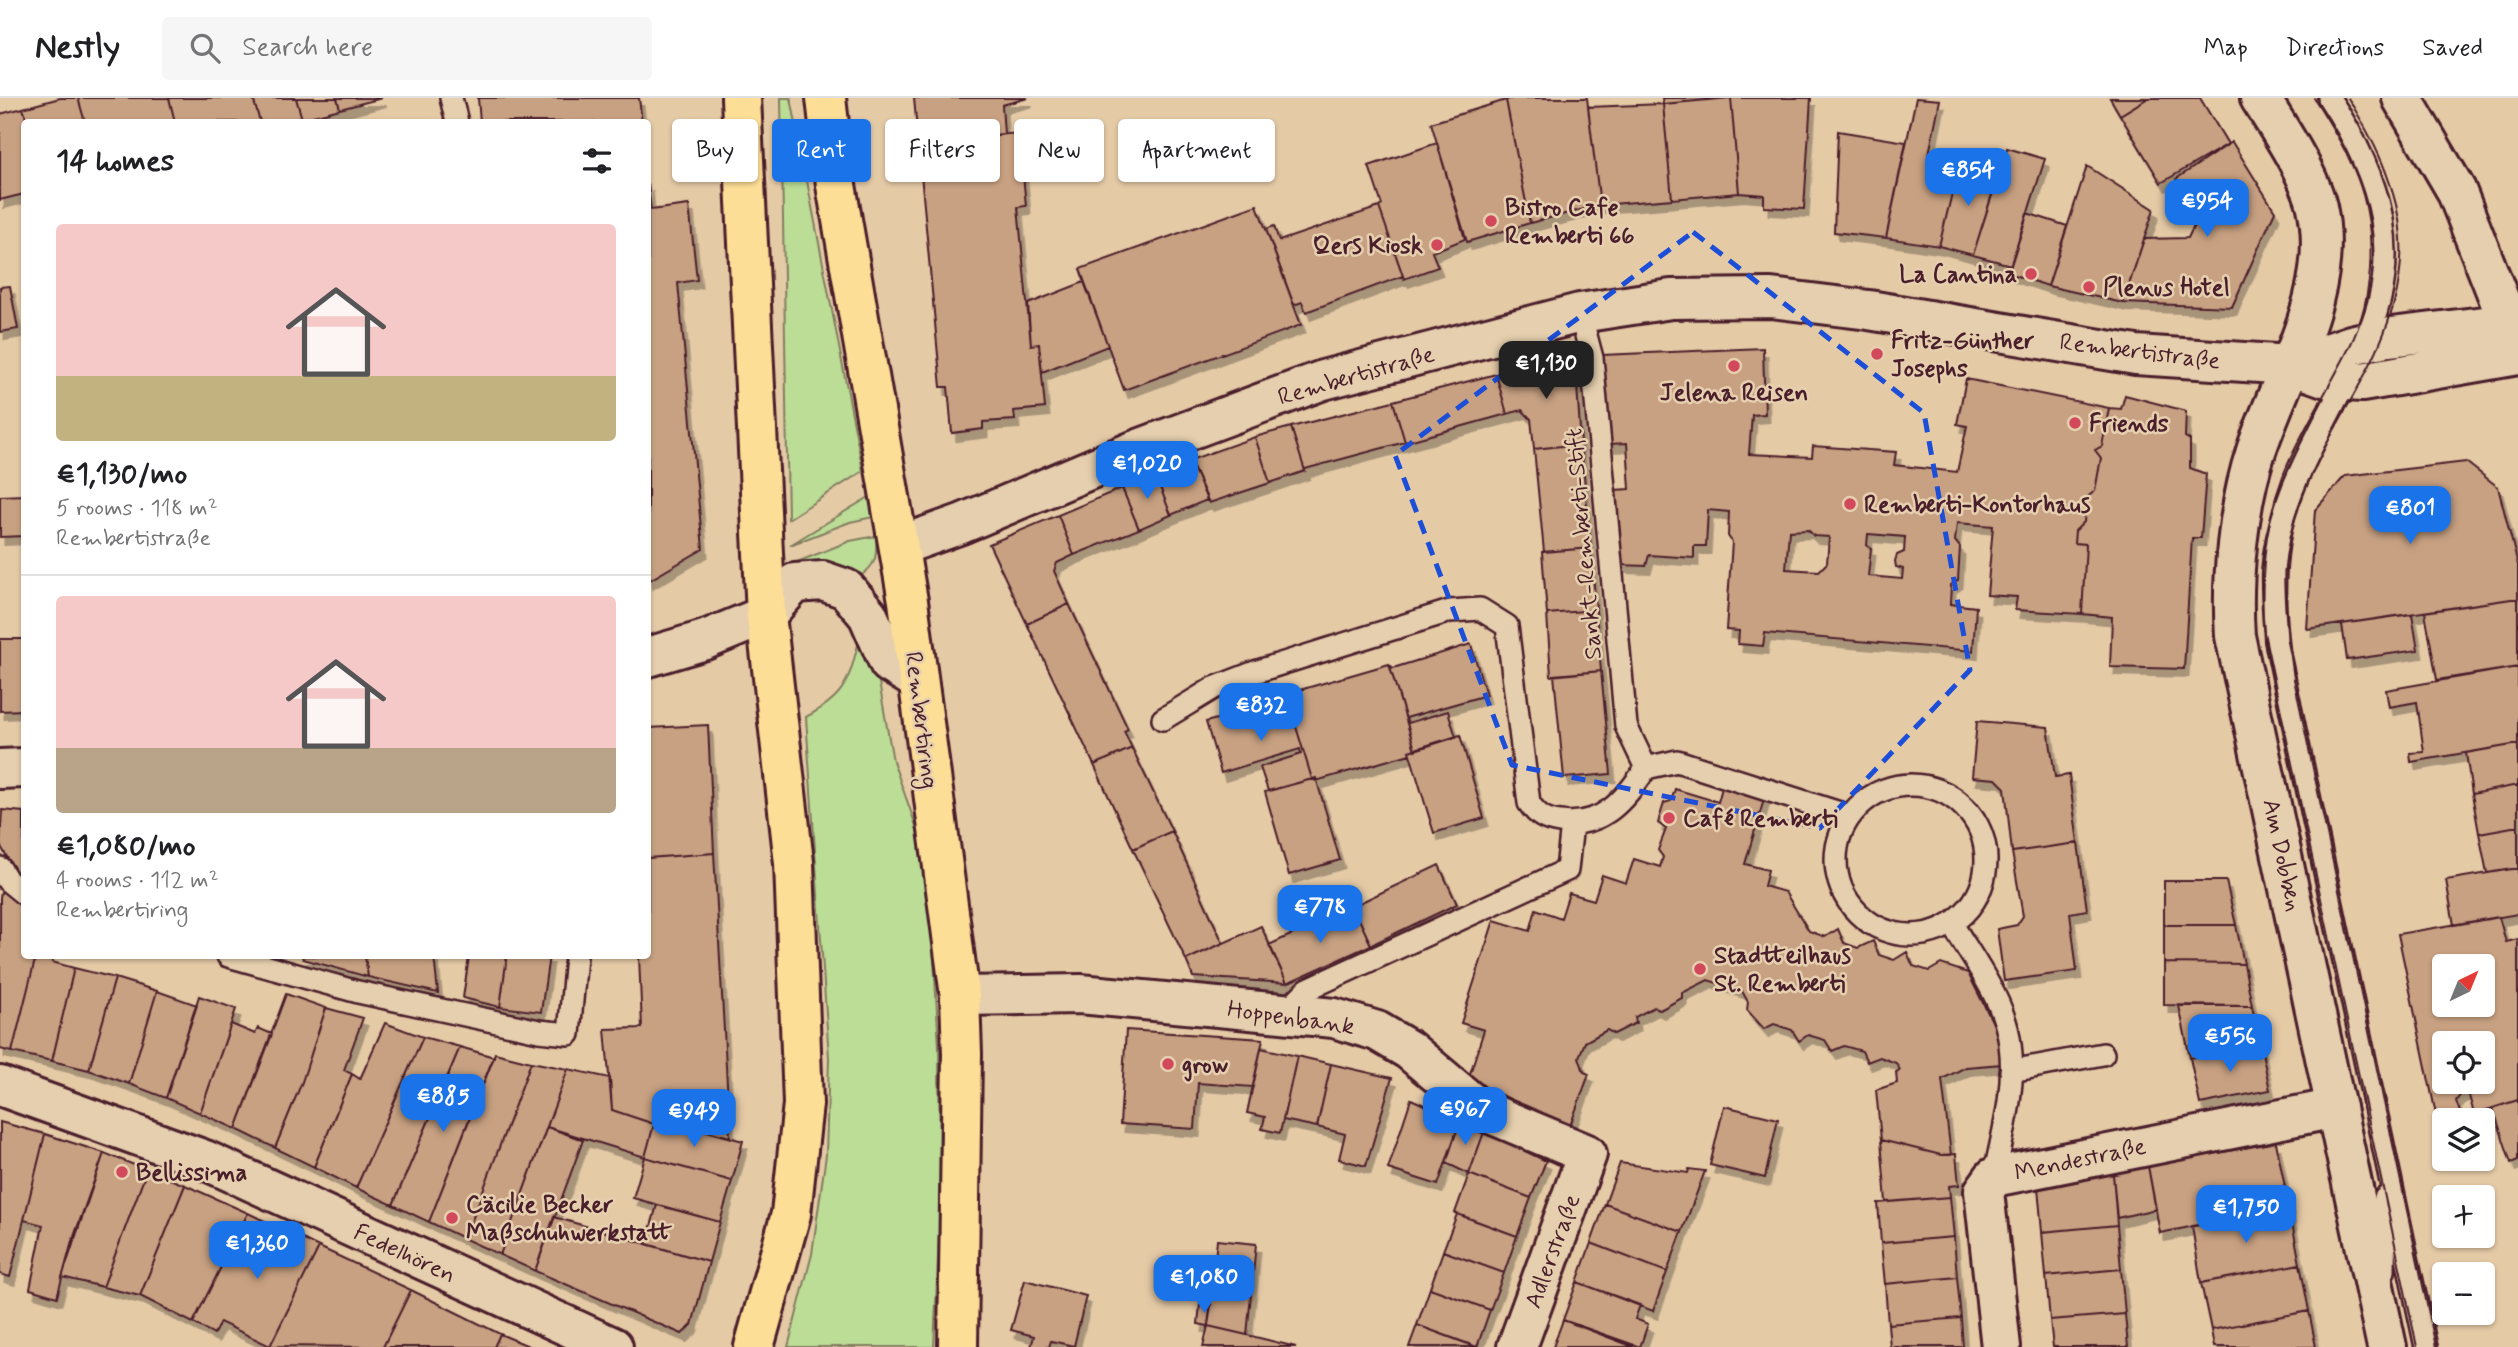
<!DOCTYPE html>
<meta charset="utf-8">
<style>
body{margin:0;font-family:Mynerve,sans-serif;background:#f6f6f6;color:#202124;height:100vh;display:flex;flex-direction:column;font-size:26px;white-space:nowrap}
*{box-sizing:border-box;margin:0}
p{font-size:23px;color:#757577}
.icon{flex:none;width:38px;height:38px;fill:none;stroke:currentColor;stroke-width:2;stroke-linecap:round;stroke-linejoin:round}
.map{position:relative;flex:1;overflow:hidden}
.sheet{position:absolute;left:21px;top:21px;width:630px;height:840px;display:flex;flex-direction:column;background:#fff;border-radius:7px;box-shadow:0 2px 5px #0004}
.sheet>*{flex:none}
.top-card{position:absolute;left:672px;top:21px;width:665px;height:63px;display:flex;gap:14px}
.needle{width:46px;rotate:43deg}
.buttons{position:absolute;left:2432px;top:856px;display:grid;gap:14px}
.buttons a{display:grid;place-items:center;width:63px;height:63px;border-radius:7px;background:#fff;box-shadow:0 2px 5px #0004;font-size:35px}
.price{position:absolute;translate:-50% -60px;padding:0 16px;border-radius:14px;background:#1a73e8;color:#fff;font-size:23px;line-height:46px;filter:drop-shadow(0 2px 4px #0008)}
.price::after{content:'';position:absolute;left:50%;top:42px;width:21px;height:16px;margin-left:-10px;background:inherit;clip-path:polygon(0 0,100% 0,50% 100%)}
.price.active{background:#222;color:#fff}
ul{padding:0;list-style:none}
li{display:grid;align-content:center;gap:14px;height:371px;padding:0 35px}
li+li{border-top:2px solid #e0e0e0}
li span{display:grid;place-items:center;height:217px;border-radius:7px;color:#555}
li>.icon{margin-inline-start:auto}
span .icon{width:126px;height:126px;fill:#fffc;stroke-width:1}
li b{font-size:30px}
h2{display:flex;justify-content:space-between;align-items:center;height:84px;padding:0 35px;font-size:30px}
.tag{padding:0 24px;border-radius:7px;background:#fff;box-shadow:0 2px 5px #0004;font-size:24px;line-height:63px}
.tag.active{background:#1a73e8;color:#fff}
header{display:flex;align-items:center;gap:42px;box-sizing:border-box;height:98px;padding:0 35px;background:#fff;border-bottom:2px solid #e0e0e0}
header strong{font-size:33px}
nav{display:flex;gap:38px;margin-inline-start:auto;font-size:24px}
.search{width:490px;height:63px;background:#f6f6f6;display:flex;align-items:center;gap:18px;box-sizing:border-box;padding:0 24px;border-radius:7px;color:#757577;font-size:26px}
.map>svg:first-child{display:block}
.green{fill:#bcdd96;stroke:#837e60;stroke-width:2}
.building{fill:#c8a182;stroke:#4a1f2b;stroke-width:2;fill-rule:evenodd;filter:url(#shadow)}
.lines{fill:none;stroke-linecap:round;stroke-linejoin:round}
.service-casing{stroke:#4a1f2b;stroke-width:26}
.minor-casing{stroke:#4a1f2b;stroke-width:44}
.secondary-casing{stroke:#4a1f2b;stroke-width:44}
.primary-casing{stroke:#4a1f2b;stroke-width:44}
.service{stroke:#e5cfae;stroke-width:21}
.minor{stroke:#e5cfae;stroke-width:38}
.secondary{stroke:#e5cfae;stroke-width:38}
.primary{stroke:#fdde96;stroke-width:38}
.tram{stroke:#4a1f2b;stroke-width:2}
.marked{fill:none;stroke:#1d4ed8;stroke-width:5;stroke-dasharray:14 9;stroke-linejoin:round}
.poi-dot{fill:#d1495b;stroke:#e5cfae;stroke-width:2.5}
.labels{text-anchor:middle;stroke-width:5;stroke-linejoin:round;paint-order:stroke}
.poi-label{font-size:24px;font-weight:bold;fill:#4a1f2b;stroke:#e5cfae;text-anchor:start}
.street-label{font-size:24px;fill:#4a1f2b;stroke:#e5cfae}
</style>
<header>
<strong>Nestly</strong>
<div class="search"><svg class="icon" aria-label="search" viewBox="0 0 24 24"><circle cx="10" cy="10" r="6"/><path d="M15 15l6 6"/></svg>Search here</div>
<nav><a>Map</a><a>Directions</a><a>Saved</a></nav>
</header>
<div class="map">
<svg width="2518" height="1249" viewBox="0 0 2518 1249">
<defs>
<filter id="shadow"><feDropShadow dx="4.5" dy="8" stdDeviation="0" flood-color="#0004"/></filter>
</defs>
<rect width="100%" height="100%" fill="#e5caa6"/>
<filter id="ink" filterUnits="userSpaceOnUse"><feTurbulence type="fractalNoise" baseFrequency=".0143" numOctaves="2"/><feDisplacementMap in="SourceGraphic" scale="14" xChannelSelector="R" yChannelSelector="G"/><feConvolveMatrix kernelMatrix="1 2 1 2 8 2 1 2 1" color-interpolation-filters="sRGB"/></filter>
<g filter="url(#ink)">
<path class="green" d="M781,0H791L863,373L788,421Z
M869,399L873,419L850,424L790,447Z
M876,438C877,458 877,467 859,479L817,465L792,466L850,443Z
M863,530L874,556L893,663L922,745L930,791L939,949L940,1115L934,1249H788L812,1156L826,1057L829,960L806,619C853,594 848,577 863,530Z"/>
<path class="building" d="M60,0H78L85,24H27L23,10Z
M78,0H169L175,24H85Z
M169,0H253L260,24H175Z
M253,0H296L302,21L260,24Z
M296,0H337L340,11L302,21Z
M337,0H382L340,11Z
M478,0H639L642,24H480Z
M914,0H1028L1002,7L1004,36L918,44Z
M1512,0H1587L1600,107L1530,125L1506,2Z
M1662,0H1728L1663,6Z
M1731,0L1739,95L1672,101L1663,6Z
M1731,0H1811L1804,111L1764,109V97L1739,95Z
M1916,0L1940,2L1929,56L1960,63L1939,148L1886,140Z
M2110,0H2148L2120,17Z
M2148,0H2200L2228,46L2161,85L2120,17Z
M1506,2L1530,125L1467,144L1431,25Z
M1663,6L1672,101L1600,107L1588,9Z
M23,10L27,24H24V96L0,102V16Z
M1838,33L1906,44L1886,140L1834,134Z
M1019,35L1026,108L1018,109L1031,247L1039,246L1045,310L1014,313L1015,322L983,324V331L952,335L948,289H941L918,44Z
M2232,44L2275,113L2232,209L2123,205L2144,141L2188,140L2199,117L2176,81Z
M1437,45L1465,141L1432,154L1438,169L1404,181L1379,109L1382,107L1369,68Z
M2007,50L2045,61L2011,167L1973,157Z
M1960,63L1999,74L1973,157L1939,148Z
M2087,68L2154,111L2123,205L2048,188Z
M648,85L651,112L689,107L697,182L678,185L703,451L648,483Z
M1257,107L1301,227L1124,292L1080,171Z
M1379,109L1403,178L1306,214L1302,204L1294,207L1266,131L1274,128L1279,143Z
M2027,115L2067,128L2048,188L2008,175Z
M1084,184L1108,248L1042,274L1039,246L1031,247L1028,206Z
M10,188L18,231L0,234V189Z
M1763,250L1765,316L1752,317L1749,356L1812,359L1813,348L1896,354L1894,367L1957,374L1967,328L1957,326L1966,281L2109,310L2102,348L2095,352L2101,360L2095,393L2086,400L2084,424L2075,433L2074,445L2086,446L2082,516L2015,512L2017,499L1987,497L1993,428L1957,425L1955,443L1960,449L1958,482L1951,487L1950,506L1976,509L1973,553L1765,535L1763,548L1738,546L1739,533L1726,532L1732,444L1728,438L1729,414L1708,412L1706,448H1694V460L1649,457L1646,468L1620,467L1614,392L1630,391L1627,345L1610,346L1602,257ZM1808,432L1814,438L1829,439L1827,465L1819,473L1786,471L1789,433ZM1868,436L1905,439L1904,454L1897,457L1895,463L1896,469L1903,471L1902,481L1868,478L1871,450L1867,448Z
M1575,258L1581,346L1534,351L1531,321L1522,312L1507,316L1496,276Z
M1496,276L1507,316L1405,344L1393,303Z
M2125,297L2186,313L2185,339L2190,342V370L2206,376L2201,440H2192L2184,571L2110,569L2112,519L2082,516L2086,446L2074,445L2075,433L2084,424L2086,400L2095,393L2101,360L2095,352L2102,348L2109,310L2121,311Z
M1393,303L1405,344L1305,371V373L1291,329Z
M1291,329L1305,373L1270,385L1255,339Z
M1255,339L1270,385L1209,405L1190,362Z
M1581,346L1591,450L1544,454L1534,351Z
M1190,362L1207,402L1171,417L1155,376Z
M2466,364L2498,389L2518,467V500L2307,531L2315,412L2345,378Z
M1155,376L1171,417L1139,431L1122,390Z
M1122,390L1139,431L1074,457L1058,417Z
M24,397V438L0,439V398Z
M1058,417L1074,457L1057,465L1054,473L1069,506L1027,526L989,446Z
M1591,450L1596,512L1547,516L1542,454Z
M2518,500V569L2437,582L2425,514Z
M1069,506L1128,631L1124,633L1132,650L1094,667L1027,526Z
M1596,512L1601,573L1551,578L1547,516Z
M2412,516L2418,552L2347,562L2342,526Z
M0,541H24V612L0,613Z
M1471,546L1486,597L1406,620L1408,625L1448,613L1456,639L1415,652L1389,566L1393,570Z
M1389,566L1415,651L1409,653L1410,656L1316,683L1312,681L1286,596Z
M2518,569V646L2411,664L2410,655L2424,654L2417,604L2389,609L2386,592Z
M1601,573L1611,676L1564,680L1554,577Z
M1286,596L1312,681L1268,693L1260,669L1301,656L1300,651L1221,675L1206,624L1284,602Z
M1977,623L2048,629L2055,679L2069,677L2078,745L2012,754L2005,690L1996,681L1972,679Z
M708,627L714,755L648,760V630Z
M1460,637L1484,720L1434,735L1409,653Z
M2518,646V687L2472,696L2466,655Z
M1132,650L1172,733L1133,751L1094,667Z
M1316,680L1340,762L1289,777L1265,694Z
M1723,686L1765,698L1745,766L1768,772L1764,788L1785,794L1809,833L1825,839L1838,831L1844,845L1858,850L1873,843L1879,857L1894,862L1907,854L1913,868L1929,873L1941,866L1968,875L1995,929L2002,966L1966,969L1942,981L1951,1057H1941L1881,1042L1876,992L1897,985L1896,974L1900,972L1896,965L1880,959L1867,964L1862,953L1844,948L1832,953L1825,942L1808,937L1799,943L1792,932L1774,926L1764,931L1747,912L1748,904L1742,893L1708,882L1682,895V900L1660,912L1654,909L1635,919L1636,925L1614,936L1607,932L1585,944L1579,959L1584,974L1589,976L1570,1028L1468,982L1484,932L1461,925L1494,822L1530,833L1536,811L1561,820L1569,795L1594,802L1602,777L1626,785L1634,761L1660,769L1663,759L1658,752L1666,731L1658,725L1664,705L1671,703L1675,691L1718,704Z
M2518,687V728L2479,735L2472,696Z
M2,712L24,714V782L18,778L0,747Z
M2518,728V770L2487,775L2479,735Z
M1172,733L1223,845L1186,862L1133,751Z
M2078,745L2087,812L2070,815L2077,873L2004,883L1997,831L2017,827L2023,818L2012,754Z
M714,755L730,1039L656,1019L654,1026L612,1012L605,931L642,930L639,858H648V760Z
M1439,767L1457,806L1371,847L1353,808Z
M2518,770V816L2454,827L2446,782Z
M2164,783H2226L2236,827H2164Z
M3,787L24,803V858H36L12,954L0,951V799Z
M1353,808L1371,847L1287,885L1269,847Z
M2499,819L2506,844L2518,841V1002L2474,1016L2468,994L2461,996L2456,1003L2462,1020L2438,1026L2398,836ZM2445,868H2483V906H2445ZM2445,945H2483V984H2445Z
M2164,827H2236L2244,866L2164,865Z
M1261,828L1287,885L1193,879L1186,862Z
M36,858H53L52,864L74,870L52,963L12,954Z
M302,858H365L368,879L303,861Z
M365,858H434L438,895L368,879Z
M469,858H507L500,909L463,900Z
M507,858H549L541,914L500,909Z
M2164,865L2244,866L2252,908L2164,907Z
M74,870L115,880L89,972L52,963Z
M115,880L157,893L129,986L89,972Z
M157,893L197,907L166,1000L129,986Z
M286,896L326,910L302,984L275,1050L236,1031Z
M199,898L236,911L200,1015L166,1000Z
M2179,908H2252L2260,945L2190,960Z
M326,910L363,920L344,972L352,976L314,1069L275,1050L302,984Z
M385,925L423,939L356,1090L314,1069L352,976L360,981Z
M231,926L255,936L258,930L272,936L236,1031L200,1015Z
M1126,932L1263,941L1253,989L1198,985L1195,1031L1120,1026Z
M423,939L460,949L393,1107L356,1090Z
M2260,945L2270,992L2200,1006L2190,960Z
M460,949L494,959L429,1124L393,1107Z
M1261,950L1297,958L1280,1035L1262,1031L1265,1019L1247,1015Z
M495,955L531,964L465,1141L429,1124Z
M1297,958L1331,966L1317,1029L1283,1022Z
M531,964L568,971L500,1157L465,1141Z
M1331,966L1392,980L1366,1068L1339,1061L1345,1036L1317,1029Z
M568,971L610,980L612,1012L654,1026L645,1059L547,1029Z
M1411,1001L1460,1023L1438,1087L1388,1071Z
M2518,1002V1062L2511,1065L2493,1010Z
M1724,1008L1778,1021L1765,1080L1710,1067Z
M656,1019L743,1043L732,1083L645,1059Z
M1460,1023L1484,1034L1469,1076L1446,1065Z
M0,1024L45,1036L10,1179L0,1176Z
M547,1029L583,1042L535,1173L500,1157Z
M1484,1034L1546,1063L1531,1100L1469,1076Z
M45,1036L104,1055L71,1147L57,1199L30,1191L43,1127L24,1122Z
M1881,1042L1941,1057L1956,1056L1959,1087L1949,1088L1950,1099L1886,1104Z
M2276,1044L2289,1109L2160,1135L2148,1068Z
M104,1055L147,1072L103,1189L62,1179Z
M645,1059L732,1083L720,1124L633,1100Z
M1620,1065L1688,1075L1689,1071L1705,1073L1682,1134L1605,1106Z
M2148,1068L2156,1111L2117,1120L2113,1076Z
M147,1072L185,1087L140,1198L103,1189Z
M1469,1076L1531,1100L1517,1138L1455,1115Z
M2113,1076L2117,1127L2042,1134L2038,1089Z
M185,1087L248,1115L193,1225L140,1198Z
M1950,1099L1954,1139L1881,1145L1878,1105Z
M1605,1106L1682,1134L1667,1174L1591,1145Z
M657,1107L720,1124L709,1164L646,1146Z
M2289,1109L2300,1166L2201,1185L2192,1128Z
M248,1115L319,1149L270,1248L220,1224L214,1236L193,1225Z
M1457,1116L1517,1138L1504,1175L1443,1153Z
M554,1119L709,1164L692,1227L682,1236L535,1173Z
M2117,1127L2121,1171L2046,1178L2042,1134Z
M1954,1139L1957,1179L1885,1186L1881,1145Z
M1217,1142L1256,1146L1247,1237L1208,1228Z
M1591,1145L1667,1174L1653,1213L1577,1184Z
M319,1149L411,1192L383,1249L270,1248Z
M1443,1153L1504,1175L1490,1212L1430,1190Z
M2300,1166L2309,1213L2211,1232L2201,1185Z
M2121,1171L2125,1216L2050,1222L2046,1178Z
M1957,1179L1961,1220L1888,1226L1885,1186Z
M1025,1182L1086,1198L1074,1248L1051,1243L1049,1249H1031L1034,1238L1011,1232Z
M1577,1184L1640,1207L1635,1221L1648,1226L1640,1249L1563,1222Z
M1430,1190L1490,1212L1477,1249L1417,1227Z
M411,1192L500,1236L494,1249H383Z
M1200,1206L1211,1207L1208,1228L1198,1226Z
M2309,1213L2316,1249H2214L2211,1232Z
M2125,1216L2128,1249H2053L2050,1222Z
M1961,1220L1963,1249H1890L1888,1226Z
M1563,1222L1634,1249H1553Z
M1417,1227L1476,1249H1409Z
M1208,1228L1247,1237L1296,1249H1203Z
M500,1236L531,1249H494Z"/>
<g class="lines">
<g class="service-casing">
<path id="service" d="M451,0L457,24
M2329,0C2381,79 2407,160 2362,249
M1580,215L1592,260L1626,628L1646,670
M2348,278C2317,341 2278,401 2273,473C2272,496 2275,520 2276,543L2426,1249
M1163,621L1214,590L1255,574L1450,513L1480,511L1507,528L1529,705C1538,718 1545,722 1560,724C1602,730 1625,702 1646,670L1677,663L1849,718
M1836 762a75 75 0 1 1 150 0a75 75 0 1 1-150 0Z
M0,770L8,783L24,796
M1952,826C1974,863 2005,903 2010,946C2016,990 2003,1035 1994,1079
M228,858L358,894L539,933L569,936L576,858
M1286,913L1308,891L1567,772L1572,726
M2011,973L2103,956
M2384,1173L2385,1100"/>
</g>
<g class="minor-casing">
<path id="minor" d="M2291,267L2351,247L2382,240L2518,224
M899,448L961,426L1136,352L1323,282L1580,215L1671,201L1771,200L1869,212L2136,257L2291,267L2333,282L2362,284L2518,257
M648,559L705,542L766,517L795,485L823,483L846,491L868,517L889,565L917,582
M0,671L24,670
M960,898L1080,896L1334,920L1377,933L1409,952L1479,1011L1587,1056L1517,1249
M0,988L205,1062L613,1249
M2001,1249L1984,1093L1994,1079L2336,1010"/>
</g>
<g class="secondary-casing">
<path id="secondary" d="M2260,0C2278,29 2310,77 2317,109C2336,194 2282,275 2256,353C2238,408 2231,481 2235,538L2387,1249
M2402,0L2456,92L2518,249"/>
</g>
<g class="primary-casing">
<path id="primary" d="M741,0L766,517L794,765L803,1006L791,1116L754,1249
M826,0L836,87L908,503L960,898L962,956L958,1249"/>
</g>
<use href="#service" class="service"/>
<use href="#minor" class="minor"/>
<use href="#secondary" class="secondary"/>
<use href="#primary" class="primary"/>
<path class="tram" d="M2314,0C2328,22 2342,45 2353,69C2378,124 2376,197 2349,250C2328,293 2300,334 2283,378C2264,428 2261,476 2263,530L2417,1249
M2348,0C2412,104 2421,174 2361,284C2339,324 2314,364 2299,407C2280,465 2286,523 2294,581L2436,1249"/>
</g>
</g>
<path class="marked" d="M1693,134L1924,315L1970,572L1820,730L1512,667L1395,357Z"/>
<g class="poi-dot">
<circle cx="1491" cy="123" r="7"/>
<circle cx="1437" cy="147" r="7"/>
<circle cx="2031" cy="176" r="7"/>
<circle cx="2089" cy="189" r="7"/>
<circle cx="1877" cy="256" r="7"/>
<circle cx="1734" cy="268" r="7"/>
<circle cx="2075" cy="325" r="7"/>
<circle cx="1850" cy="406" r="7"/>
<circle cx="1669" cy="720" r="7"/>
<circle cx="1700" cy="871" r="7"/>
<circle cx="1168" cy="966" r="7"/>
<circle cx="122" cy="1074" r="7"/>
<circle cx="452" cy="1120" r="7"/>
</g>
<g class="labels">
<g class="poi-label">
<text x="1505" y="117">Bistro Cafe<tspan x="1505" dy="28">Remberti 66</tspan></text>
<text x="1423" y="155" text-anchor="end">Qers Kiosk</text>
<text x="2017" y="184" text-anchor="end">La Cantina</text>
<text x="2103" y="197">Plenus Hotel</text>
<text x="1891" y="250">Fritz-Günther<tspan x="1891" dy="28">Josephs</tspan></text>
<text x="1734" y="302" text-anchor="middle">Jelena Reisen</text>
<text x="2089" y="333">Friends</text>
<text x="1864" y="414">Remberti-Kontorhaus</text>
<text x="1683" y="728">Café Remberti</text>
<text x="1714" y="865">Stadtteilhaus<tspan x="1714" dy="28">St. Remberti</tspan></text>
<text x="1182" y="974">grow</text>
<text x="136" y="1082">Bellissima</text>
<text x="466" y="1114">Cäcilie Becker<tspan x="466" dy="28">Maßschuhwerkstatt</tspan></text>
</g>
<g class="street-label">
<text transform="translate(2140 253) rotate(7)" y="8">Rembertistraße</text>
<text transform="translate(1356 277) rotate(-16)" y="8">Rembertistraße</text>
<text transform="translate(1583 446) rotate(-95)" y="8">Sankt-Remberti-Stift</text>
<text transform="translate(922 622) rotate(83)" y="8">Rembertiring</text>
<text transform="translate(2283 757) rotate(78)" y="8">Am Dobben</text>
<text transform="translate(1291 919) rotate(8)" y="8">Hoppenbank</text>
<text transform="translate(2080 1061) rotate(-12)" y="8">Mendestraße</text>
<text transform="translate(1552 1153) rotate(-70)" y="8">Adlerstraße</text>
<text transform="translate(405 1155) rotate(25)" y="8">Fedelhören</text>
</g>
</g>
</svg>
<div class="buttons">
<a><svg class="needle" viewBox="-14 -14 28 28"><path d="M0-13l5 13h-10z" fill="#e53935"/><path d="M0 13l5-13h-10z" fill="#757577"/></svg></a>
<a><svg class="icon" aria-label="locate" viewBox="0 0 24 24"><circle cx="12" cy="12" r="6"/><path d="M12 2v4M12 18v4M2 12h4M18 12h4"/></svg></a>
<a><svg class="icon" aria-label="layers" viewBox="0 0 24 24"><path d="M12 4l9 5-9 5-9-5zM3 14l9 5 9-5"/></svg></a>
<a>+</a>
<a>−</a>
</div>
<b class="price" style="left:1968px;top:110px">€854</b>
<b class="price" style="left:2207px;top:141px">€954</b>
<b class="price active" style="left:1546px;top:303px">€1,130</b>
<b class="price" style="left:1147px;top:403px">€1,020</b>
<b class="price" style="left:2410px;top:448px">€801</b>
<b class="price" style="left:1261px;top:645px">€832</b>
<b class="price" style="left:1320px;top:847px">€778</b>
<b class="price" style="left:2230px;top:976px">€556</b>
<b class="price" style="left:443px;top:1036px">€885</b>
<b class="price" style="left:1465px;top:1049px">€967</b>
<b class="price" style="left:694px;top:1051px">€949</b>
<b class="price" style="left:2246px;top:1147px">€1,750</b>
<b class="price" style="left:257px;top:1183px">€1,360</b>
<b class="price" style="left:1204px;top:1217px">€1,080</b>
<div class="top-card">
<a class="tag">Buy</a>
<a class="tag active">Rent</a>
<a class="tag">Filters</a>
<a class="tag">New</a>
<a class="tag">Apartment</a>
</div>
<section class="sheet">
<h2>14 homes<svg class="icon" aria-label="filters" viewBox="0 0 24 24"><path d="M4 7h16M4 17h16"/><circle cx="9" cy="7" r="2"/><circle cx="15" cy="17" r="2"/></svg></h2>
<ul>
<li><span style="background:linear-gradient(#f6c9c9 70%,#c2b280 0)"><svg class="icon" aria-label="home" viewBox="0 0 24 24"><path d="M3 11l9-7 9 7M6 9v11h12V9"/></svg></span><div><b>€1,130/mo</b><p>5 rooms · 118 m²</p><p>Rembertistraße</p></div></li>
<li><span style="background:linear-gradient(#f6c9c9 70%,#b9a48a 0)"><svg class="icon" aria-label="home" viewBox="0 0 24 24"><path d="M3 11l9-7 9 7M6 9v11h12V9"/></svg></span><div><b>€1,080/mo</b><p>4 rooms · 112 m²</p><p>Rembertiring</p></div></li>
</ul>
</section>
</div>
